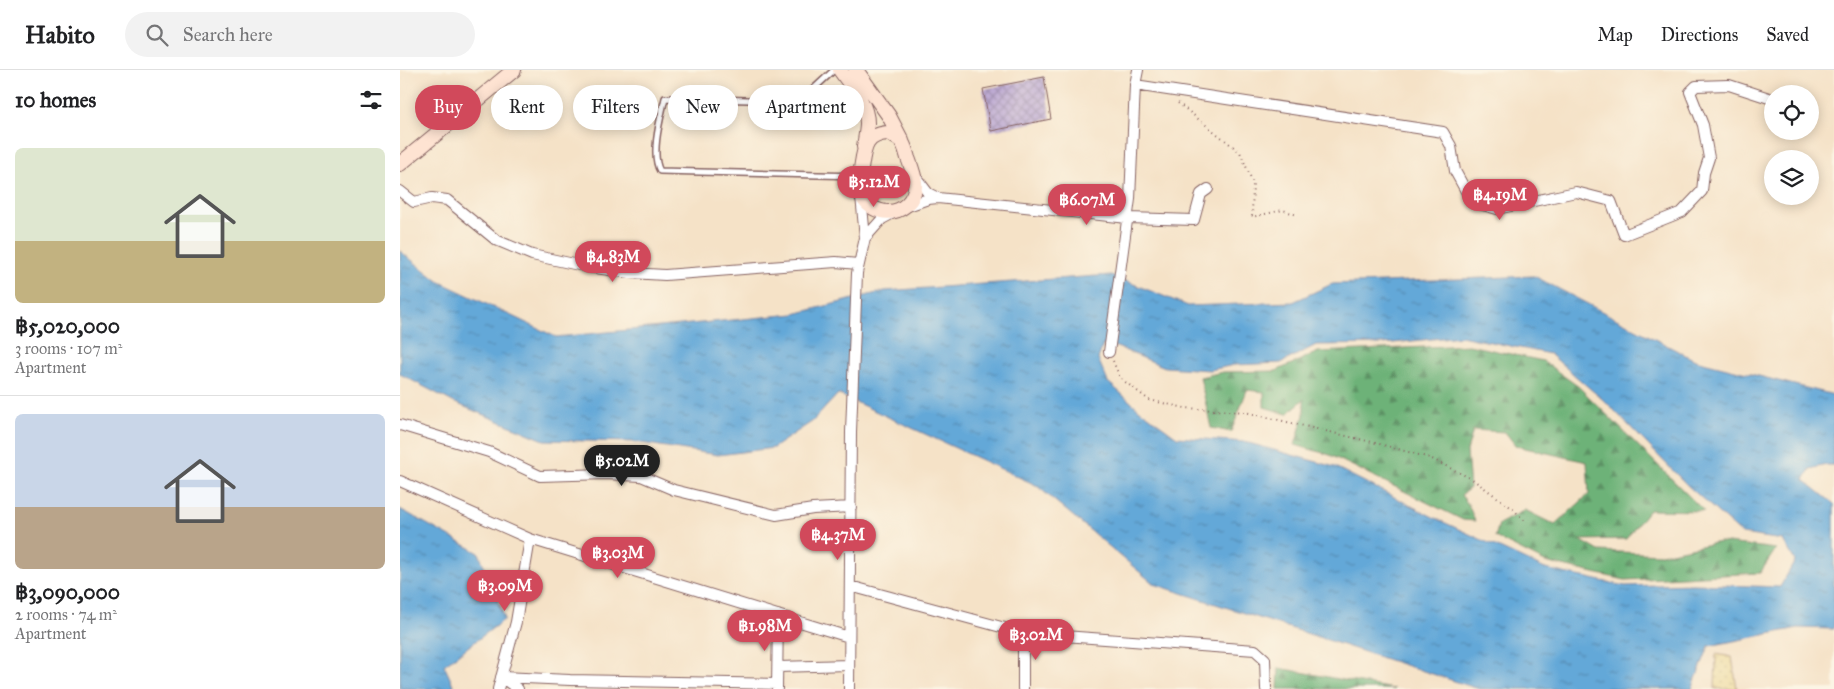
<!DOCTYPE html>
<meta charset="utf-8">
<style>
body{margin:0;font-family:"IM FELL Great Primer",serif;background:#f2f2f2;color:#202124;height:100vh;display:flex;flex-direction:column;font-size:19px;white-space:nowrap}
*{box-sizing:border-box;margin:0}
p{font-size:16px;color:#757577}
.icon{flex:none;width:28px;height:28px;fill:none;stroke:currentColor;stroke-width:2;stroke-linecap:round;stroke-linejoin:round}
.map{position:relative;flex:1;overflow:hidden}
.side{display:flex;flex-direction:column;background:#fff;width:400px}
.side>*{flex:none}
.banner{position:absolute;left:15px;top:15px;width:475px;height:45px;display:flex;gap:10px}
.fabs{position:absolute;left:1364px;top:15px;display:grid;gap:10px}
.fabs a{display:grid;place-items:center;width:55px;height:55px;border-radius:50%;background:#fff;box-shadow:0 2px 12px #0003;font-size:25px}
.price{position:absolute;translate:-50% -42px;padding:0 11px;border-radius:18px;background:#d1495b;color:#fff;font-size:16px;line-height:32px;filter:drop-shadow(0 1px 2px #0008)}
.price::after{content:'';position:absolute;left:50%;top:30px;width:15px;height:11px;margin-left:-8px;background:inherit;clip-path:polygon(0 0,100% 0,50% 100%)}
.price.on{background:#222;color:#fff}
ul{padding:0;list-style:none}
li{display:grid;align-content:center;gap:10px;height:265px;padding:0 15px}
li+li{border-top:1px solid #e0e0e0}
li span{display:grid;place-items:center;height:155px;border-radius:8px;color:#555}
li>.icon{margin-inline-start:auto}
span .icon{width:90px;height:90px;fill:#fffc;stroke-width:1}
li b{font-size:21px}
h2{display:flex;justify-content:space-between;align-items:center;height:60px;padding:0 15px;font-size:21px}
.pill{padding:0 18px;border-radius:22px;background:#fff;box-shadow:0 2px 12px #0003;font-size:18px;line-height:45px}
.pill.on{background:#d1495b;color:#fff}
header{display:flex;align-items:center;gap:30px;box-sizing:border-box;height:70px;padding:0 25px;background:#fff;border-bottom:1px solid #e0e0e0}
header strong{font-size:24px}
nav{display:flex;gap:28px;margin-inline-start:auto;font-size:18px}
.search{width:350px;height:45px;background:#f2f2f2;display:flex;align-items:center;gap:12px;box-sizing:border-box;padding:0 18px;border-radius:28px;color:#757577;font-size:19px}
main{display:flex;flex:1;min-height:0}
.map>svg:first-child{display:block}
.forest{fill:url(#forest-firs);stroke:#5c6852}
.sand{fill:url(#sand-dots);stroke:#9c7c64}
.water{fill:url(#water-ripples);stroke:#566482;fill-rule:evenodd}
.building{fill:url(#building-cross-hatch)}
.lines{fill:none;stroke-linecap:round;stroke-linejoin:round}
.lane-casing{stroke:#866362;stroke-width:8}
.street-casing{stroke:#866362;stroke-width:12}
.secondary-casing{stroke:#866362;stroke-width:16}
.path{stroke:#866362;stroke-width:2;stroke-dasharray:1 4;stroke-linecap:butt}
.lane{stroke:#fff;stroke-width:5}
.street{stroke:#fff;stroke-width:10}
.secondary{stroke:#fee3d2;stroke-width:14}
</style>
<header>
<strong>Habito</strong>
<div class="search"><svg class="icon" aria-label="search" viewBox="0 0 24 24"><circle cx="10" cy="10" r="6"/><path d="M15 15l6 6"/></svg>Search here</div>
<nav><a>Map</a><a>Directions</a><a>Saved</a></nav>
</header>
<main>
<section class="side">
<h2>10 homes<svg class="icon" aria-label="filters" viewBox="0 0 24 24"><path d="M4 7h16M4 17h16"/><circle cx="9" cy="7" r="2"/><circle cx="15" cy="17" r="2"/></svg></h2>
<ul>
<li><span style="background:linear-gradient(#dfe7d0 60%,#c2b280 0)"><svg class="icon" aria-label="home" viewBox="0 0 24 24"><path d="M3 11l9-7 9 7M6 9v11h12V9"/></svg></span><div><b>฿5,020,000</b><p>3 rooms · 107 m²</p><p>Apartment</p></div></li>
<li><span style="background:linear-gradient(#c9d6e8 60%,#b9a48a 0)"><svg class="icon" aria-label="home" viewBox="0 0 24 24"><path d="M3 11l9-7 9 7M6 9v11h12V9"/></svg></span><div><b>฿3,090,000</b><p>2 rooms · 74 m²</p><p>Apartment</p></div></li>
</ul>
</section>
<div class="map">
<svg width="1434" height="619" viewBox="0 0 1434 619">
<defs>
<pattern id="forest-firs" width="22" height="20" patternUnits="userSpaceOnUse" patternTransform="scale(1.25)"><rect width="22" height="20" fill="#6db278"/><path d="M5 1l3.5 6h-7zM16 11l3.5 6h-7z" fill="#5c9063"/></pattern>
<pattern id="sand-dots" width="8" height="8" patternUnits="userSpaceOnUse" patternTransform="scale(1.25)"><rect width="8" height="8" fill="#eeda9e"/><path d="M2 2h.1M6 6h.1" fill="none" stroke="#cebb88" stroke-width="1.8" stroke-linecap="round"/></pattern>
<pattern id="water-ripples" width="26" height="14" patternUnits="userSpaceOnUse" patternTransform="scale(1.25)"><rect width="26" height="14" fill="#63a8d8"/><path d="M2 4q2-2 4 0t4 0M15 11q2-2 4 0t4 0" fill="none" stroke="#5488af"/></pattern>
<pattern id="building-cross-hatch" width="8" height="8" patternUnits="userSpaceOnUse" patternTransform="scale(1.25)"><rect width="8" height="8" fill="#b9a5d1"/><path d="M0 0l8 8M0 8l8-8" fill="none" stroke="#9886aa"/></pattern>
</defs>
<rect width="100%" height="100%" fill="#fcf5e5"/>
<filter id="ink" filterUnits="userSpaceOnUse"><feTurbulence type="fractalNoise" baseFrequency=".02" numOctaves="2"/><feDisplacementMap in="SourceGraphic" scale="10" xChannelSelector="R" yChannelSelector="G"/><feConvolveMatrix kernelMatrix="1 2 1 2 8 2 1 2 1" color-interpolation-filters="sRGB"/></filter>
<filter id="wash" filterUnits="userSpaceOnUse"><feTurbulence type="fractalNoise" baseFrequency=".0096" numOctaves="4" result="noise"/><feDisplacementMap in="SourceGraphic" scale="20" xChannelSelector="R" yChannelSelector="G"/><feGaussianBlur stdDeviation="1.12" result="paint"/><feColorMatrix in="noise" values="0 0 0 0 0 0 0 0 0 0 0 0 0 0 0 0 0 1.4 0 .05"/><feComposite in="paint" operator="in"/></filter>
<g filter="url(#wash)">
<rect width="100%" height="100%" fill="#f5e2c7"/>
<path class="forest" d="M1069,275L1143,291L1179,317L1304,441L1249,440L1226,469L1180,470L1199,481L1261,484L1320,472L1376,479L1360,503L1225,510L1145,492L1095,467L1099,454L1125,440L1155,455L1189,424L1187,392L1116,376L1105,362L1073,360L1067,381L1070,418L1061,425L1068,434L1075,451L1063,450L930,385L895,375L904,345V329L887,344L864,337V322L847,320L831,362L811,358L800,307L823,302L876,301L918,282Z
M879,598L993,619H994H878Z"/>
<path class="sand" d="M1316,584L1332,587L1337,619H1315Z"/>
<path class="water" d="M0,181L38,211L156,267L394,244L485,221L711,205L788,236L893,232L932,214L1134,206L1295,290L1434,325V395H1426L1410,399L1404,410L1434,434V559L1398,558L1309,576L1292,619H1079L754,514L636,415L438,324L413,351L373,378L318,385L235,372L144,370L53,332L0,304ZM1061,266L1150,284L1209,335L1287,415L1342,464L1383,470L1395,491L1380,517L1294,514L1225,516L1145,499L1039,450L935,397L845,372L777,367L740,340L708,312L698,289L703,275L717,277L765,297L810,300L834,295L881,293L916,275L983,274Z
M0,439L79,483L105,549L44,595L55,619H0Z"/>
<g id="blocks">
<path class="building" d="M644,7L651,49L591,61L583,19Z"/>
</g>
</g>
<g filter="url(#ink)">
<use href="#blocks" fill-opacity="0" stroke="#866362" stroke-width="1"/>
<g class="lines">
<g class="lane-casing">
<path id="lane" d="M434,0L408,24L388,31L265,28C261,46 250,84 260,101L460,106"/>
</g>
<g class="street-casing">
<path id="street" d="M735,15L1043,62L1051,76L1055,101L1072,132L1097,139L1176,122L1211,131L1224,165L1282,142L1302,121L1304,103L1309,88L1303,55L1290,22L1296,16L1329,15L1372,29
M0,121L14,132L32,128L47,130L96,170L132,185L188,197L230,203L265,205L436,192L458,194
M461,126L465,168L482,149L495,142
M538,128L728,148L794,150L801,124L808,119
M505,137L528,129L538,128L528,123L515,106
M709,282L730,129L735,15L738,0
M0,355L89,382L140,406L206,404L241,406L274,420L376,445L413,439L451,437
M0,411L130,469L449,567
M450,516L623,563L855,580L865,589L866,619
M623,563V619
M378,597L449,595
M101,607L170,610L377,614
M102,608L118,619
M98,619L116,552L130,469
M377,619L378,545
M449,619L451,362L457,203L465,168"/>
</g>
<g class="secondary-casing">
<path id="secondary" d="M440,0C451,16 467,33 467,53C467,61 465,69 464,77
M456,0L489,46L502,71
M487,63C492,65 497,67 501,71C505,75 506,82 508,88C514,104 521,120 507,134C492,149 466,141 460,122C458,114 460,106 461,99C464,80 464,65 487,63Z
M0,94L114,0"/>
</g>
<path class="path" d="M778,33L840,82L853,113L852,147L883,140L897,145
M713,291L720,308L749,330L785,338L845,342L976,373L1030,388L1072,409L1112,438L1125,451"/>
<use href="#lane" class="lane"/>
<use href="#street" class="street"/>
<use href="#secondary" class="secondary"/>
</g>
</g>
</svg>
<div class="fabs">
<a><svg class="icon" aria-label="locate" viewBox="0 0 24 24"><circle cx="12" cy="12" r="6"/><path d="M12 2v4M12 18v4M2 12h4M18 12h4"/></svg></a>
<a><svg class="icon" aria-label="layers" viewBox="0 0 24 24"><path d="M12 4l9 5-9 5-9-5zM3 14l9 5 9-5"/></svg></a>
</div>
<b class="price" style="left:474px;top:138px">฿5.12M</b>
<b class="price" style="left:1100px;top:151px">฿4.19M</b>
<b class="price" style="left:687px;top:156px">฿6.07M</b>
<b class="price" style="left:213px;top:213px">฿4.83M</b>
<b class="price on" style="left:222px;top:417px">฿5.02M</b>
<b class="price" style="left:438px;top:491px">฿4.37M</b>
<b class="price" style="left:218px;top:509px">฿3.03M</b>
<b class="price" style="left:105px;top:542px">฿3.09M</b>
<b class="price" style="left:365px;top:582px">฿1.98M</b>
<b class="price" style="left:636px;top:591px">฿3.02M</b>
<div class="banner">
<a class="pill on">Buy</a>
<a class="pill">Rent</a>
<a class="pill">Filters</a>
<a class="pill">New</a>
<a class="pill">Apartment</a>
</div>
</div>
</main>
